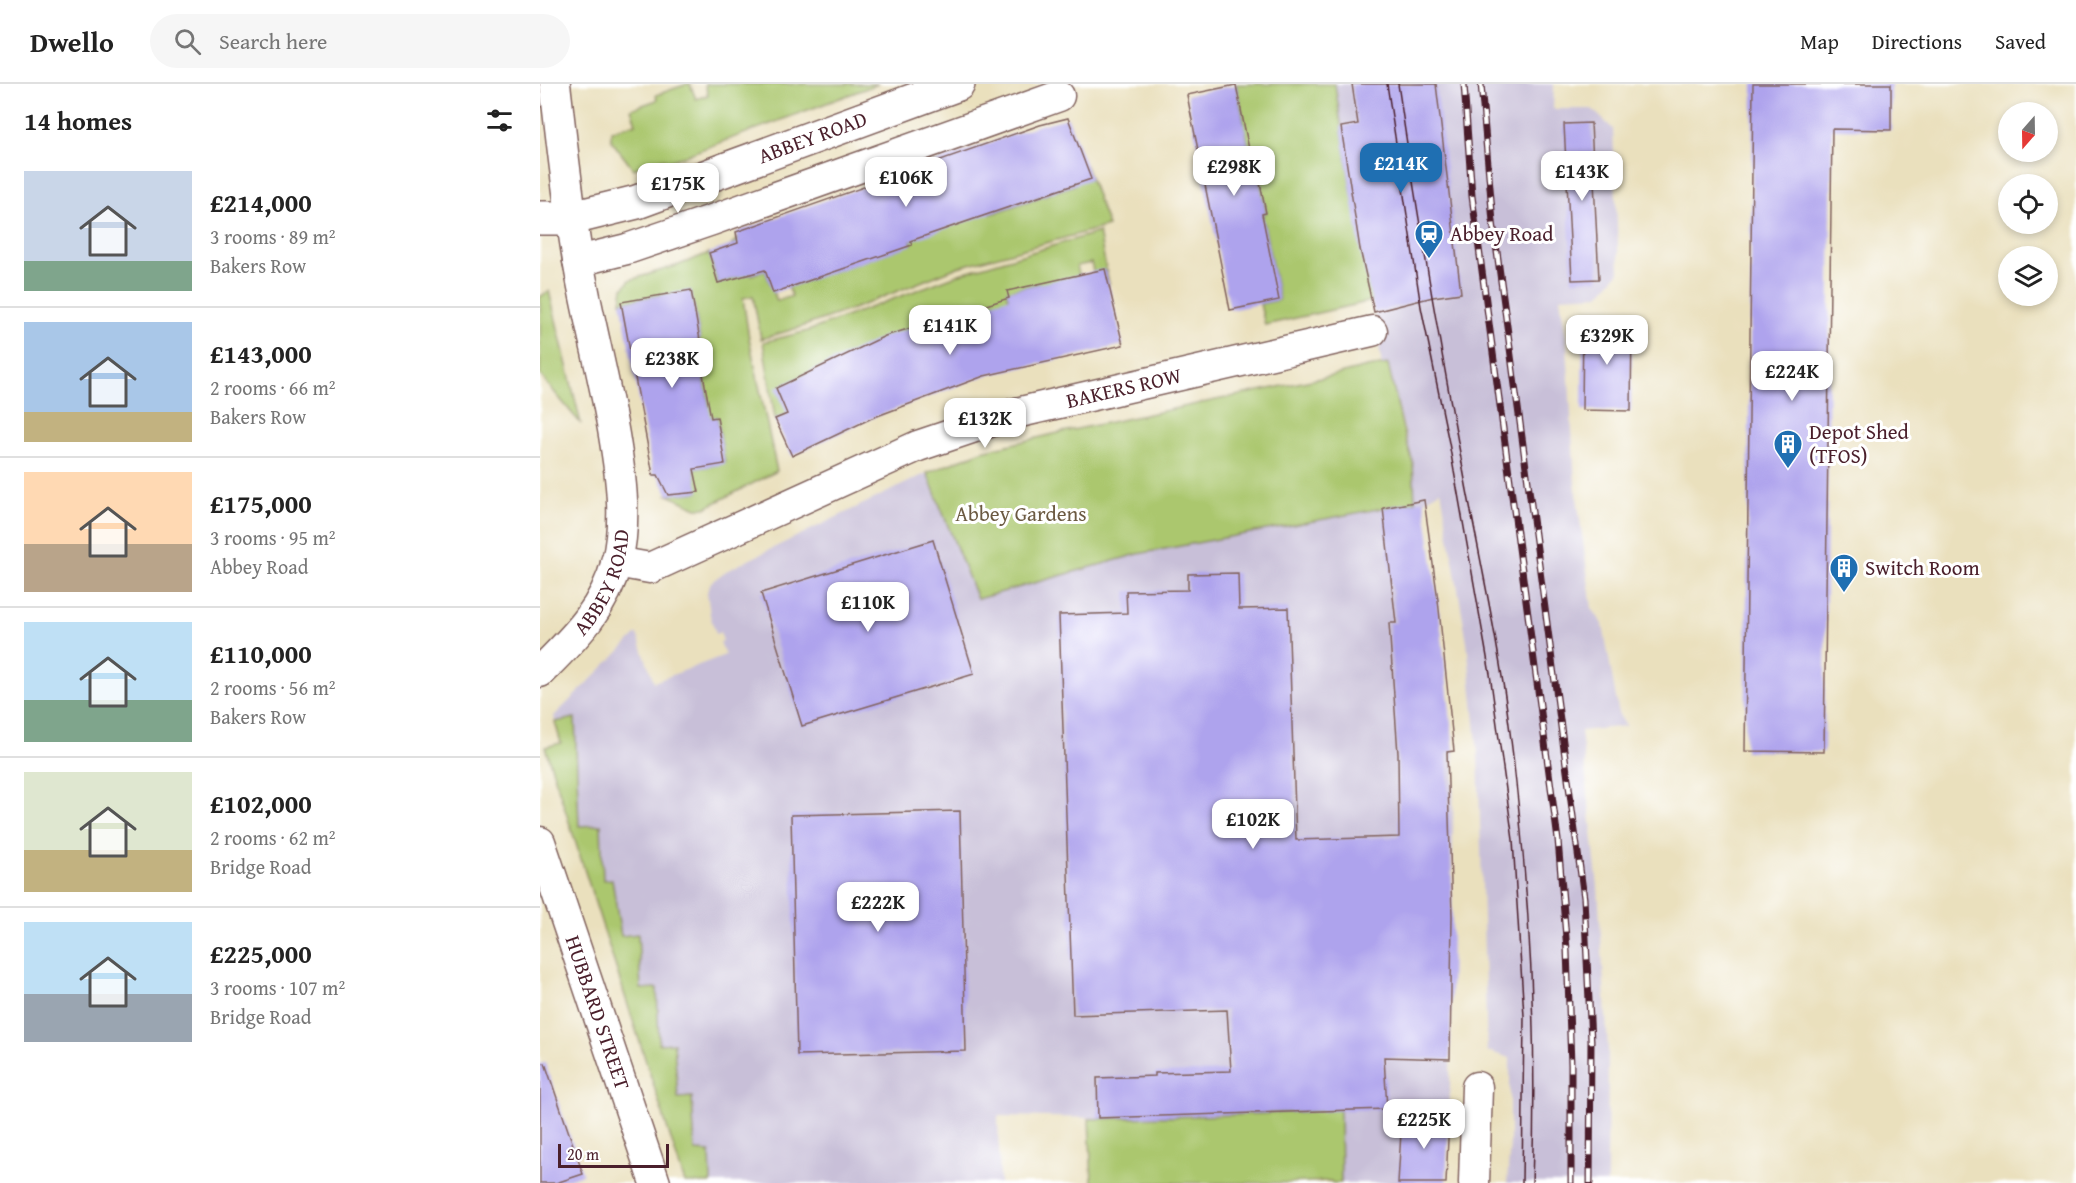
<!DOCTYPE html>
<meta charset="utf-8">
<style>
body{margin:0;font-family:"Gentium Book Plus",serif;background:#f6f6f6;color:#222;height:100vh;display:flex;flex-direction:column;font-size:22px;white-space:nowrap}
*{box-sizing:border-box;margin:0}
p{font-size:20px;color:#767676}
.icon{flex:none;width:33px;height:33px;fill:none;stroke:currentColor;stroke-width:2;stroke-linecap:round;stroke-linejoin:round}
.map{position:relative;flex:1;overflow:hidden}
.drawer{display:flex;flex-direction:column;background:#fff;width:540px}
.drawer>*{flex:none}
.needle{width:39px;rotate:200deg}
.fabs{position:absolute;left:1458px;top:18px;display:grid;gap:12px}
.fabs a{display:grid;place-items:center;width:60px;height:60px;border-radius:50%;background:#fff;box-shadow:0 3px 9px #0003;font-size:30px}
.scale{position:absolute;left:18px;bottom:15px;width:111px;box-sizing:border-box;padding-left:6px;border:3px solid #4a1f2b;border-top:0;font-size:16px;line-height:21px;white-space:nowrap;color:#4a1f2b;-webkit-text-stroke:4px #fff;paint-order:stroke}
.price{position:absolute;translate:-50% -51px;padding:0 14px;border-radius:12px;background:#fff;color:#222;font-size:20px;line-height:39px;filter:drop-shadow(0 2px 3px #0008)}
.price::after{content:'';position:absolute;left:50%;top:36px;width:18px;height:14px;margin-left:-9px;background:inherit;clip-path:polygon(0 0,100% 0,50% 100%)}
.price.active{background:#1f6fb2;color:#fff}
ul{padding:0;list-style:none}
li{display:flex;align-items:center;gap:18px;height:150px;padding:0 24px}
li+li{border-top:2px solid #e0e0e0}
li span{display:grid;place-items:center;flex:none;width:168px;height:120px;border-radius:0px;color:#555}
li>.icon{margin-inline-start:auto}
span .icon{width:72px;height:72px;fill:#fffc;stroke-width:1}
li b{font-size:26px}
h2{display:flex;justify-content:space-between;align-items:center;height:72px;padding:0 24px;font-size:26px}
header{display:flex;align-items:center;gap:36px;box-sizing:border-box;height:84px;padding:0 30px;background:#fff;border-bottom:2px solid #e0e0e0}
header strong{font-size:28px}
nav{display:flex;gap:33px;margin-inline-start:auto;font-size:21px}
.search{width:420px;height:54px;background:#f6f6f6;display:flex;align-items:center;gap:15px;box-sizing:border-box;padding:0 21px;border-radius:33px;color:#767676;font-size:22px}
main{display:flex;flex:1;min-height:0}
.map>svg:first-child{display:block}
.industrial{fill:#c8bfd8}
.green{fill:#abc76e;stroke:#7a734c;stroke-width:1.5}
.building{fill:#aea3ed}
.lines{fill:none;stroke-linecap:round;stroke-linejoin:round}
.minor-casing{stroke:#82635e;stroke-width:33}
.tertiary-casing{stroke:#82635e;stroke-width:36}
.minor{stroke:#fff;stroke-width:30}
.tertiary{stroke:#fff;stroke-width:33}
.tram{stroke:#4a1f2b;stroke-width:1.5}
.rail-casing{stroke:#4a1f2b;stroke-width:7}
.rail{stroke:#fff;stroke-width:4.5;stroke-dasharray:14;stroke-linecap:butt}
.labels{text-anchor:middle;stroke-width:6;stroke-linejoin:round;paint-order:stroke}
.street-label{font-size:21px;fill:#4a1f2b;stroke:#fff}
.poi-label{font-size:21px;fill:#4a1f2b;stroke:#fff;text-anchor:start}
.park-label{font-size:21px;fill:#6c5a42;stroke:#fff}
</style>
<header>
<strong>Dwello</strong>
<div class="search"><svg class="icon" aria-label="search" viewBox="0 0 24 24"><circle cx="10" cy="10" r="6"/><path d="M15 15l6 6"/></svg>Search here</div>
<nav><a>Map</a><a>Directions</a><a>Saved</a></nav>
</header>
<main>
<section class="drawer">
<h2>14 homes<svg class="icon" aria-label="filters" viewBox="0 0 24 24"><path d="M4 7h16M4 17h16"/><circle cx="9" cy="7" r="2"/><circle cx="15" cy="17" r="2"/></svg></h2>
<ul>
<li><span style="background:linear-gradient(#c9d6e8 75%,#7fa58c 0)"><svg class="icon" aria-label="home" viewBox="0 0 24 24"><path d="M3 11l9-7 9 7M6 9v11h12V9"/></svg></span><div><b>£214,000</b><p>3 rooms · 89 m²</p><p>Bakers Row</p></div></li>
<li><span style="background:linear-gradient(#a9c7e8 75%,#c2b280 0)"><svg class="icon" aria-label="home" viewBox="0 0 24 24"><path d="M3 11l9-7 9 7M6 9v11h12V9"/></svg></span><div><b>£143,000</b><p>2 rooms · 66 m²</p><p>Bakers Row</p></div></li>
<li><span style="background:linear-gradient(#ffd9b3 60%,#b9a48a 0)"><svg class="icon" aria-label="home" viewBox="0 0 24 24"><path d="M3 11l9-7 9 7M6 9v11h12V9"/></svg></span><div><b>£175,000</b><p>3 rooms · 95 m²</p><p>Abbey Road</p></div></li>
<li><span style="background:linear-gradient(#bfe0f5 65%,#7fa58c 0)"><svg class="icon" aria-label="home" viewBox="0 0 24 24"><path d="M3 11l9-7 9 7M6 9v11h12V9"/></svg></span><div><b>£110,000</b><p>2 rooms · 56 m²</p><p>Bakers Row</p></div></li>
<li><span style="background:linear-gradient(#dfe7d0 65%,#c2b280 0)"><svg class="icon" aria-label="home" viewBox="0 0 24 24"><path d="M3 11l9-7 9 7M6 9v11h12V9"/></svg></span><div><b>£102,000</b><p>2 rooms · 62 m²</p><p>Bridge Road</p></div></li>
<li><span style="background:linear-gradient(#bfe0f5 60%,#9aa5b1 0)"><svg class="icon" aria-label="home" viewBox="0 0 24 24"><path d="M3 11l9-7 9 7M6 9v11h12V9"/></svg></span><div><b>£225,000</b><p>3 rooms · 107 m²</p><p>Bridge Road</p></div></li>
</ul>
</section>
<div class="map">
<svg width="1536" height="1099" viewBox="0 0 1536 1099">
<rect width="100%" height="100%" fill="#fff"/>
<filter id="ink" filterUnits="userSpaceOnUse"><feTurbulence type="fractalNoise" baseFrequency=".0167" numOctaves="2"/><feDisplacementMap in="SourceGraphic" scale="12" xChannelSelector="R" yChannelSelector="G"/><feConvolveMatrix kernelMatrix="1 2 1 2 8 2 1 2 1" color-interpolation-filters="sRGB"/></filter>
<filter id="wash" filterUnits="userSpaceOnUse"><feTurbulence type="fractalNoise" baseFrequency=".008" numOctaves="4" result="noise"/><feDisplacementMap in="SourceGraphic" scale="24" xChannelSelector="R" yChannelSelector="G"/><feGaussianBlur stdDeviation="1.35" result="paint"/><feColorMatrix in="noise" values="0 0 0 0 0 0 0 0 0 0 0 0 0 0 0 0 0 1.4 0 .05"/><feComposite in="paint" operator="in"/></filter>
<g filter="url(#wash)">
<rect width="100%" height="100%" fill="#eae0bd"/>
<path class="industrial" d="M795,0H1014L1013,25H1052L1073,45L1079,188L1059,211L1020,213L1027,261L1035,399L1052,524L1063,541L1079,631L1086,642L1041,647L1058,803L1068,965L1067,1099H967L970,1058V974L947,967L938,669L927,558L901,406L884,417L899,527L914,667L910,1001L906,1099H801L799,1026L558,1034L458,1032L460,1099H171L170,1068H155L152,1013L138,1014L134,960L119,961L117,904L101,905L98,850L81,852L72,796H63L61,742H39L35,635L15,638L14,632L97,550L114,598L185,571L180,558L183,557L180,548L176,550L170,531L167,508L171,498L186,487L387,389L437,515L598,470L875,418L873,379L848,281L842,282L834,228L819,161Z"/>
<path class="green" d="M147,0H150L156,15L168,11L165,0H338L128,78L124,75L93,85L71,56V47L96,39L91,25L117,16L116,11Z
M696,0H795L811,105L832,217L725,241L720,220L739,216L722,130L726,129L717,85H713Z
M546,82L568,142L418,183L318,223L261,243L221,255L213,212L203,214L209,254L237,387L165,424H157L128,411L158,408L154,385L185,379L177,333L146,339L169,323L161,278L136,283L132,262L160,256L154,222L122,211L81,218L83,204L90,196L139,181L169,169L178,199L199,193L191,162L198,153L211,191L225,186L237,217L252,212L248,203L372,160L364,137L444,110L451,130L535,101Z
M559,148L569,200L557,203L551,179L537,182L543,207L504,221L498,200L467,207L476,247L235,335L223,258L268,247L425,188Z
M9,207L41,340L0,291V213Z
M848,280L863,345L873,379L875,418L598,470L437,515L387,389L442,367L518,349L791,292L827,283Z
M35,634L39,742L61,741L63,796L72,795L81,852L98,850L101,905L117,904L119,960L134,959L138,1014L152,1013L155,1067L170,1068L171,1099H145L5,663L21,659L15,638Z
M800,1026L801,1099H792L791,1097L748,1099H552L549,1035L693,1031Z"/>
<g id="blocks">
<path class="building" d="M812,0H896L921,209L893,213L834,228L820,165L801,43L818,40Z
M1213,0H1351V46L1292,45L1284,668L1205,667Z
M696,1L713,85L717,84L726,129L722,130L739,216L690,226L647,11Z
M528,34L551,95L370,157L372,161L233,209L225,186L178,199L169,169L198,159L196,148L500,41Z
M1051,39L1059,195L1032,196L1024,40Z
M565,185L583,261L444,292L332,334L252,372L235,335L247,330L236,304L345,252L469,214L467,207Z
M151,206L160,256L157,257L171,334L177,333L185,380L154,385L159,408L128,411L118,391H113L81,218Z
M1043,238L1092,239L1091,327L1042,326Z
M884,416L898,516L914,667L907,668L912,832L910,975L844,973L847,1025L558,1034L557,994L615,992V989L691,987L687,926L533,931L519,531L587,529L586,507L648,506V490L698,489L699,525L748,524L756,756L859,753L858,670L849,539H856L843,424Z
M393,456L434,590L262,642L221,509Z
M420,727L426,967L257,971L251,731Z
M5,979L43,1090L16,1099H0V980Z
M862,1031L909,1034L906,1099H858Z"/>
</g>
</g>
<g filter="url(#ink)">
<use href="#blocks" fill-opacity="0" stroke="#82635e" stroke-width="1.5"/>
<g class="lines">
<g class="minor-casing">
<g id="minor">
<path d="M38,177L87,165L172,136L519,12"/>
<path id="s1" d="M76,478L110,484L378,362L476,329L832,247"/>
<path id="s2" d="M0,588C34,554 64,526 77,477C87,435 81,393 74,351C64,292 48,235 38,176C28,118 22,59 15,0"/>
<path id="s3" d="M0,758L115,1099"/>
<path d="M934,1099L937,1003"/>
</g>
</g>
<g class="tertiary-casing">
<g id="tertiary">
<path id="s4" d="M0,134H32L97,118L418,0"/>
</g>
</g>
<use href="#minor" class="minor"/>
<use href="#tertiary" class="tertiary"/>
<path class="tram" d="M847,0L881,223L909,359L950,590L973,756L984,932L982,1099
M858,0C877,129 899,257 923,385C939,472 959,560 970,648C989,798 998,948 992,1099"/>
<g class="rail-casing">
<path id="rail" d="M924,0L932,112L1018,756L1027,866L1031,981V1099
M941,0L953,138L1044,814L1051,957L1050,1099"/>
</g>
<use href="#rail" class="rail"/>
</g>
</g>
<defs>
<g id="station-pin" transform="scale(1.5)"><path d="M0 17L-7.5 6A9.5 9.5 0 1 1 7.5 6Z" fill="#1f6fb2" stroke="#fff"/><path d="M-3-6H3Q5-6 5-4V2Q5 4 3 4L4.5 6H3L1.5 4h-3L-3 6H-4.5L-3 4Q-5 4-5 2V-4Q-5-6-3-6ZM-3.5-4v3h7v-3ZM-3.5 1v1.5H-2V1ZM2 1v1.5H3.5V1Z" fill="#fff"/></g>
<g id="building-pin" transform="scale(1.5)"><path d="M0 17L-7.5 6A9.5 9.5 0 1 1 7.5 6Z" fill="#1f6fb2" stroke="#fff"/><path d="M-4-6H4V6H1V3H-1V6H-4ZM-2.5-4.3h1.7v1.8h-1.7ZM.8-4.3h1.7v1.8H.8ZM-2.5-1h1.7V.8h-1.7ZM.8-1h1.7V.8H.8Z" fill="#fff"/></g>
</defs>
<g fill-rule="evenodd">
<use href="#station-pin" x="889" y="150"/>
<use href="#building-pin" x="1248" y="360"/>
<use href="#building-pin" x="1304" y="484"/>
</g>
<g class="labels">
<g class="street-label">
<text dy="7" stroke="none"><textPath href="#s4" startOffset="286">ABBEY ROAD</textPath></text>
<text dy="7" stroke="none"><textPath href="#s1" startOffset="543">BAKERS ROW</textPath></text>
<text dy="7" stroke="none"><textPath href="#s2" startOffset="112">ABBEY ROAD</textPath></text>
<text dy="7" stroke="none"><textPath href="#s3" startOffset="180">HUBBARD STREET</textPath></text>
</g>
<g class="poi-label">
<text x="910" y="157">Abbey Road</text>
<text x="1269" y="355">Depot Shed<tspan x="1269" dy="24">(TFOS)</tspan></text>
<text x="1325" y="491">Switch Room</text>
</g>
<g class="park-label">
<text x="481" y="437">Abbey Gardens</text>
</g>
</g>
</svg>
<div class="fabs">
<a><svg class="needle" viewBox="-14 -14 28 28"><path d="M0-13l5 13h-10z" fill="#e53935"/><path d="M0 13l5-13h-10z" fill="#767676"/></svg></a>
<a><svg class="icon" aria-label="locate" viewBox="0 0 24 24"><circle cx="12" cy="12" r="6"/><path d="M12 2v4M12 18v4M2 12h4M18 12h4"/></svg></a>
<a><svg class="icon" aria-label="layers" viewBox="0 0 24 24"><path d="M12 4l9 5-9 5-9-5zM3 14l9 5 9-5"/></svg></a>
</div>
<div class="scale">20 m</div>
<b class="price active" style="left:861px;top:110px">£214K</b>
<b class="price" style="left:694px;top:113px">£298K</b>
<b class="price" style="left:1042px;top:118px">£143K</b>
<b class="price" style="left:366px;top:124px">£106K</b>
<b class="price" style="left:138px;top:130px">£175K</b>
<b class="price" style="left:410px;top:272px">£141K</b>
<b class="price" style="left:1067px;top:282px">£329K</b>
<b class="price" style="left:132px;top:305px">£238K</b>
<b class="price" style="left:1252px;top:318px">£224K</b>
<b class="price" style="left:445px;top:365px">£132K</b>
<b class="price" style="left:328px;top:549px">£110K</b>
<b class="price" style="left:713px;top:766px">£102K</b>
<b class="price" style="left:338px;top:849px">£222K</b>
<b class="price" style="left:884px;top:1066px">£225K</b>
</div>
</main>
